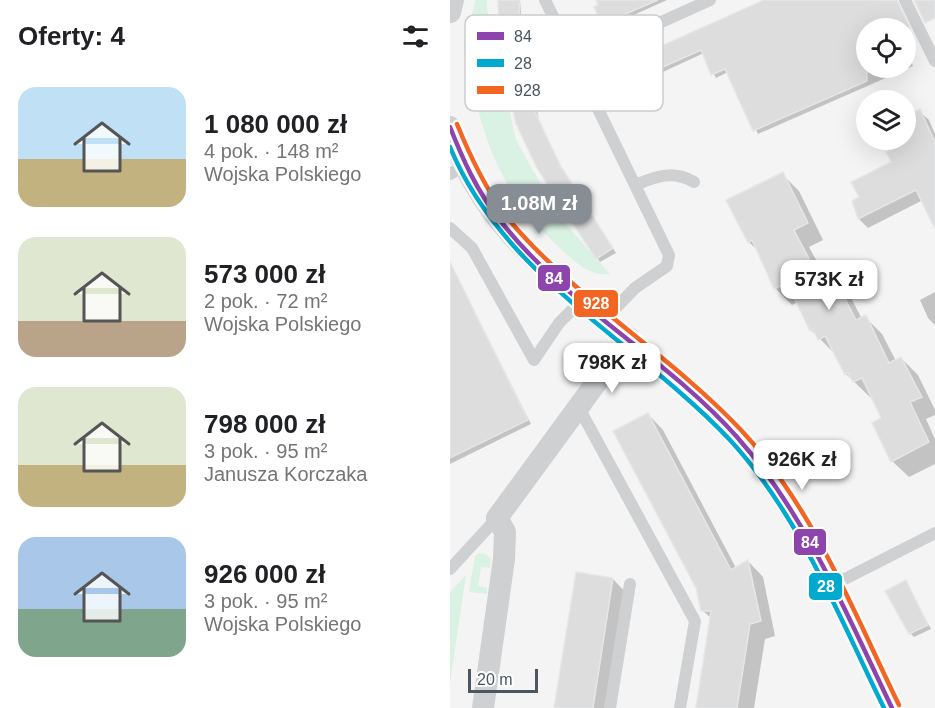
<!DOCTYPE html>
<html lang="pl">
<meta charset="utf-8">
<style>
body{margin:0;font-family:Arial,sans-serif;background:#f2f2f2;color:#202124;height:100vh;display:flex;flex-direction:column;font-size:22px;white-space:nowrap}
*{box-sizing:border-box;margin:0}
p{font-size:20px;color:#757577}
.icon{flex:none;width:33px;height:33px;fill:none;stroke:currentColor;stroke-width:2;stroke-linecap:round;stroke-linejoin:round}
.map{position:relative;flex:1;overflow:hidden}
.sheet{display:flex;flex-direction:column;background:#fff;width:450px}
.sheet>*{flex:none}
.buttons{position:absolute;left:406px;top:18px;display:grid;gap:12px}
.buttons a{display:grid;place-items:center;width:60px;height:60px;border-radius:50%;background:#fff;box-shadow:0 6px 24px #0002;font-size:30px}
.scale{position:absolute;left:18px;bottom:15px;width:70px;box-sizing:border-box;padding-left:6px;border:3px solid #4a5661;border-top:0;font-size:16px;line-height:21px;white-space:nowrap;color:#4a5661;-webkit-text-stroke:4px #fff;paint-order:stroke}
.price{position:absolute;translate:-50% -51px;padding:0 14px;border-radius:12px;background:#fff;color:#222;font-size:20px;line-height:39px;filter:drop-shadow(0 2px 3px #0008)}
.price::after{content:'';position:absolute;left:50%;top:36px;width:18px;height:14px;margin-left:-9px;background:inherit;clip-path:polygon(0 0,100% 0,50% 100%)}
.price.on{background:#868d94;color:#fff}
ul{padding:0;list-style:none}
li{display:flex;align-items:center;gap:18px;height:150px;padding:0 18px}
li span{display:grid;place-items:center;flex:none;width:168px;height:120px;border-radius:18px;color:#555}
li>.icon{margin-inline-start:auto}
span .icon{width:72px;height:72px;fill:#fffc;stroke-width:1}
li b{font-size:26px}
h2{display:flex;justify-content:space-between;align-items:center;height:72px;padding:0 18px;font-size:26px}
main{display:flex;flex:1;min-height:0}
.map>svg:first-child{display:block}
.green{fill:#d9f2e3}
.shadow{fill:#0003}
.building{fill:#ddddde;stroke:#e5e6e7;stroke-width:1.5}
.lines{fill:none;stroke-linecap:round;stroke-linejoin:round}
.service{stroke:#ced0d2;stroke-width:12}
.minor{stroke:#ced0d2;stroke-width:22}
.bus-1-casing{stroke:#fff;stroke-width:9}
.bus-2-casing{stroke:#fff;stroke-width:9}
.bus-3-casing{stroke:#fff;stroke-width:9}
.bus-1{stroke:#8e44ad;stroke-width:4.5}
.bus-2{stroke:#00a9ce;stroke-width:4.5}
.bus-3{stroke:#f26522;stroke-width:4.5}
.key{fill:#fff;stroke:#c9ccd0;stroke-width:1.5}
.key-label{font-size:16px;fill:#4a5661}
.line-badge{stroke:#fff;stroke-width:2}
.badge-label{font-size:16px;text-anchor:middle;font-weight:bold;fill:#fff}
</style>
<main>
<section class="sheet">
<h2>Oferty: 4<svg class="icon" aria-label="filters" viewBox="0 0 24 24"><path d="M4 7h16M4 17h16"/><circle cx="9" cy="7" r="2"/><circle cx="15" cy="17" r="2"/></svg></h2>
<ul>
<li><span style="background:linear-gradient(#bfe0f5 60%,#c2b280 0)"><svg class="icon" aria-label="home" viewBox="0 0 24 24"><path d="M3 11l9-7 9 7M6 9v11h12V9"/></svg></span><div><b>1 080 000 zł</b><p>4 pok. · 148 m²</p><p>Wojska Polskiego</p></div></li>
<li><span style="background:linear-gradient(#dfe7d0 70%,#b9a48a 0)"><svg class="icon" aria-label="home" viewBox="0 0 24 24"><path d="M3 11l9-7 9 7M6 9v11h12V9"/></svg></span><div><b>573 000 zł</b><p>2 pok. · 72 m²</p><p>Wojska Polskiego</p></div></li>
<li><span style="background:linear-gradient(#dfe7d0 65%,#c2b280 0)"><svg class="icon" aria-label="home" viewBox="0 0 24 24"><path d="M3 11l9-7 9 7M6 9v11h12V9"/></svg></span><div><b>798 000 zł</b><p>3 pok. · 95 m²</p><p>Janusza Korczaka</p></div></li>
<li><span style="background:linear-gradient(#a9c7e8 60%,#7fa58c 0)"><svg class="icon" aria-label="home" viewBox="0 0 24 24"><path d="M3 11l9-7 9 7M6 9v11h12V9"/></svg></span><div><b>926 000 zł</b><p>3 pok. · 95 m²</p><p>Wojska Polskiego</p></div></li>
</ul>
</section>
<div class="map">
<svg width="485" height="708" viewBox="0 0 485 708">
<rect width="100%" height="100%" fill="#f4f4f4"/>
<path class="green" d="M25,0H37V9L66,140L108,215L160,274C141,277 125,262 112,250C61,203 39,160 24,93C20,79 15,64 14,49C12,31 24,17 25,0Z
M29,553L36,554L41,560L40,568L31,567L28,586L37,588V594L19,592L25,556Z
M16,575L0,683V592Z"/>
<path class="shadow" d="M48,0H70L74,52L89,120L113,171L166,253L150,262L89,167Z
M147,0H217L157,27L153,23Z
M318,0H434L446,28H417V68H456V51L463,66L308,134L278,72L266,78L254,53L189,83L186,79Z
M469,111L479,120L485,134V226L473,200L418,228L409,219L404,202L411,198L443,163L447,148L443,140H456V117Z
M332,174L349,191L373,240L359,247L375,276L381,274L397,290L412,319L415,317L432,334L446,361L451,358L468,375L485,410V415L476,419L485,439V464L459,477L442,461L433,418L423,397L421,398L396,374L387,356L361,330L348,302L342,305L325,288L308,251L299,242Z
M0,263L81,424L0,464Z
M485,292V325L478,318L470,300Z
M198,414L213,430L286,568L298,561L313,577L325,636L315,639L304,708H248L262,619L252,610Z
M163,579L179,596L162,708H106Z
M456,582L481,629L464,637L460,633Z"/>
<path class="building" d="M48,0H69L71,47L86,114L110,165L163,248L146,259L87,168L66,124L50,51Z
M146,0H208L152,24L144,7L148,5Z
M314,0H447L460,28H417V81L303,131L275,69L261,75L251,50L184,80L176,62Z
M464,0H485V18L475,23Z
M470,109L485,142V229L466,190L408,219L402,201L409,197L401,182L441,162L436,152L445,148L441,140H456V116Z
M333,172L358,223L344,230L369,278L381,272L406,320L416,315L439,363L451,357L472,397L460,402L479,442L441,462L422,423L431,418L412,378L403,382L398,373L395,375L375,336L368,340L363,329L360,331L337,283L324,289L302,240L298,243L276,200Z
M0,262L78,420L0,458Z
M198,413L281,570L298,560L311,621L300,624L287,708H246L261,611H251L246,588L163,431Z
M126,572L163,578L143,708H104Z
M456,580L478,625L459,634L435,591Z"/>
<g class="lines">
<path class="service" d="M95,0L219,255L217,266L185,288L155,319
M455,0L485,61
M125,61L260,0
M0,174L14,166
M185,185C207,176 223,170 244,182
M0,228L22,248L84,360L109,323L132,300
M128,406L245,621L230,708
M0,569L47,518
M381,586L485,533
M160,708L180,584"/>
<path class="minor" d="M0,12L3,0
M0,127C39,264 195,335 286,436C353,510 398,619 442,708
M33,708L54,559L55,532L47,518L179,338"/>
<g class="bus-1-casing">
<path id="bus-1" d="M0,127C13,160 27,191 49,219C115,305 215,356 287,437C356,515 397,615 442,708"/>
</g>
<g class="bus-2-casing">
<path id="bus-2" d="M0,147C54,278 187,341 280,440C350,516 389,617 434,708"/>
</g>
<g class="bus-3-casing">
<path id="bus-3" d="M7,124C20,156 33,184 53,212C70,235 92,256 113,275C171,328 236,372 291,430C363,507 403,611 449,705"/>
</g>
<use href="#bus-1" class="bus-1"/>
<use href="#bus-2" class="bus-2"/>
<use href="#bus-3" class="bus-3"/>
</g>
<rect x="15" y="15" width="198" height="96" rx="9" class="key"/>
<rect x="27" y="32" width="27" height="8" fill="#8e44ad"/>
<rect x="27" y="59" width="27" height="8" fill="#00a9ce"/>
<rect x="27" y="86" width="27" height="8" fill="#f26522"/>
<g class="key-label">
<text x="64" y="42">84</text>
<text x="64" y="69">28</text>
<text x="64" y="96">928</text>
</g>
<g class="line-badge">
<rect x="87" y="264" width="34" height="28" rx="6" fill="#8e44ad"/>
<rect x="123" y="289" width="46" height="29" rx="6" fill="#f26522"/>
<rect x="343" y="528" width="34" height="28" rx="6" fill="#8e44ad"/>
<rect x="358" y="572" width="35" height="29" rx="6" fill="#00a9ce"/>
</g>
<g class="badge-label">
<text x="104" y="284">84</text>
<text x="146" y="309">928</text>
<text x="360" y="548">84</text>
<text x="376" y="592">28</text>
</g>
</svg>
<div class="buttons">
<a><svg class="icon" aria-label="locate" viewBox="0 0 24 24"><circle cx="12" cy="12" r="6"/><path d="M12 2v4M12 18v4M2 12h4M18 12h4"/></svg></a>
<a><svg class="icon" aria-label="layers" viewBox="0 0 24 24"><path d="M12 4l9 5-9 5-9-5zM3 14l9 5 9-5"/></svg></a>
</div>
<div class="scale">20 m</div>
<b class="price on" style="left:89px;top:235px">1.08M zł</b>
<b class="price" style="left:379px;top:311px">573K zł</b>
<b class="price" style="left:162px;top:394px">798K zł</b>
<b class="price" style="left:352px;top:491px">926K zł</b>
</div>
</main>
